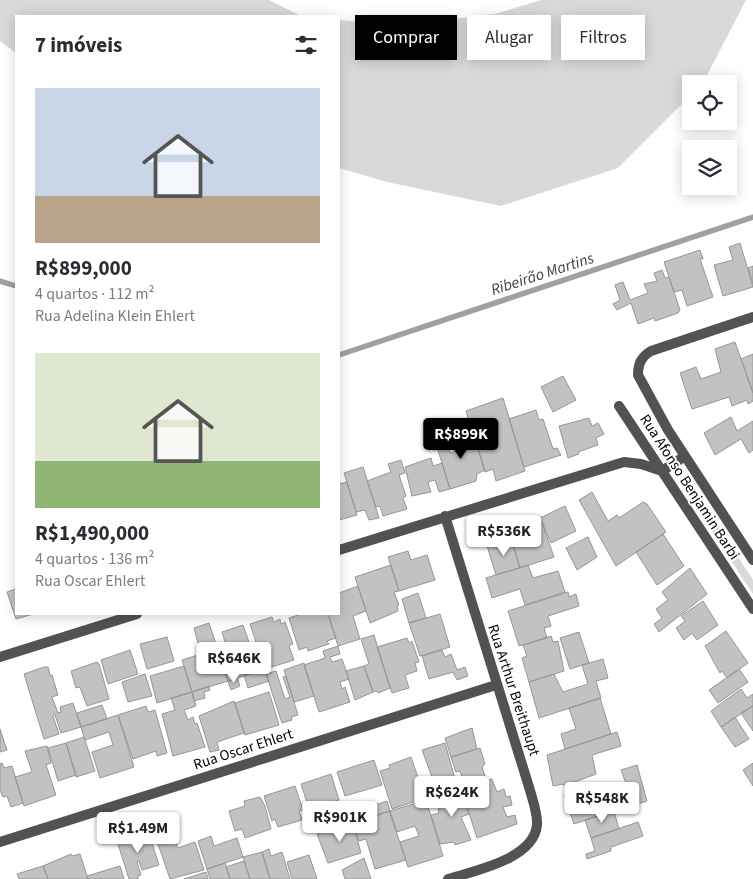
<!DOCTYPE html>
<html lang="pt">
<meta charset="utf-8">
<style>
body{margin:0;font-family:"Source Sans 3",sans-serif;background:#f2f2f3;color:#2b2b33;height:100vh;display:flex;flex-direction:column;font-size:19px;white-space:nowrap}
*{box-sizing:border-box;margin:0}
p{font-size:16px;color:#7c7c81}
.icon{flex:none;width:28px;height:28px;fill:none;stroke:currentColor;stroke-width:2;stroke-linecap:round;stroke-linejoin:round}
.map{position:relative;flex:1;overflow:hidden}
.panel{position:absolute;left:15px;top:15px;width:325px;height:600px;display:flex;flex-direction:column;background:#fff;border-radius:0px;box-shadow:0 2px 12px #0003}
.panel>*{flex:none}
.banner{position:absolute;left:355px;top:15px;width:322px;height:45px;display:flex;gap:10px}
.tools{position:absolute;left:682px;top:75px;display:grid;gap:10px}
.tools a{display:grid;place-items:center;width:55px;height:55px;border-radius:0px;background:#fff;box-shadow:0 2px 12px #0003;font-size:25px}
.price{position:absolute;translate:-50% -42px;padding:0 11px;border-radius:5px;background:#fff;color:#222;font-size:16px;line-height:32px;filter:drop-shadow(0 1px 2px #0008)}
.price::after{content:'';position:absolute;left:50%;top:30px;width:15px;height:11px;margin-left:-8px;background:inherit;clip-path:polygon(0 0,100% 0,50% 100%)}
.price.active{background:#000;color:#fff}
ul{padding:0;list-style:none}
li{display:grid;align-content:center;gap:10px;height:265px;padding:0 20px}
li span{display:grid;place-items:center;height:155px;border-radius:0px;color:#555}
li>.icon{margin-inline-start:auto}
span .icon{width:90px;height:90px;fill:#fffc;stroke-width:1}
li b{font-size:21px}
h2{display:flex;justify-content:space-between;align-items:center;height:60px;padding:0 20px;font-size:21px}
.chip{padding:0 18px;border-radius:0px;background:#fff;box-shadow:0 2px 12px #0003;font-size:18px;line-height:45px}
.chip.active{background:#000;color:#fff}
.map>svg:first-child{display:block}
.green{fill:#d9d9d9}
.lines{fill:none;stroke-linecap:round;stroke-linejoin:round}
.stream{stroke:#a0a0a0;stroke-width:5.5}
.building{fill:#c2c2c2;stroke:#969696}
.street{stroke:#525252;stroke-width:10}
.labels{text-anchor:middle;stroke-width:4;stroke-linejoin:round;paint-order:stroke}
.street-label{font-size:15px;fill:#000;stroke:#fff}
.water-label{font-size:16px;font-style:italic;fill:#414141;stroke:#fff}
</style>
<div class="map">
<svg width="753" height="879" viewBox="0 0 753 879">
<rect width="100%" height="100%" fill="#fff"/>
<path class="green" d="M0,0H269L301,16H16V53L0,41Z
M541,0H746L703,83L691,84V95L618,168L501,206L387,182L339,168V20L399,25L495,14Z
M698,503L706,507L753,580V594L699,512Z"/>
<g class="lines">
<path class="stream" d="M0,281L16,286
M339,355L753,217"/>
</g>
<path class="building" d="M740,243L753,287L723,296L714,265L733,260L729,247Z
M700,250L703,259H700L713,297L687,306L682,290L674,292L664,262Z
M753,266V284L748,268Z
M662,270L665,278L669,277L680,310L678,313L655,321L654,318L638,324L631,303L617,310L613,304L620,300L615,285L623,282L630,300L648,293L644,284L657,281L654,273Z
M735,342L753,393V401L748,404L747,400L732,406L729,397L692,409L680,373L696,367L701,379L721,372L715,349Z
M753,354V393L741,359Z
M563,376L576,400L553,412L541,387Z
M503,398L525,471L496,481L493,469L485,472L466,411Z
M536,410L539,420L543,419L553,449L557,448L561,455L524,467L509,419Z
M731,417L737,431L753,421V450L749,453L741,439L715,455L704,433Z
M589,418L592,426L598,423L604,434L596,438L598,445L578,452L579,454L568,458L559,426Z
M472,430L485,470L477,474L476,481L450,489L433,434L441,432L447,449H449L450,453L463,449L459,435Z
M431,458L433,466L442,463L450,489L439,492L435,480L428,482L431,492L412,496L405,467Z
M401,460L405,473L399,475L406,496L403,498L407,509L383,516L380,506L376,507L367,481L391,472L388,464Z
M363,467L379,518L369,520L365,510L356,512L344,473Z
M347,482L357,515L339,520V484Z
M592,492L608,521L617,515L619,518L643,502L647,504L666,532L616,566L579,500Z
M565,506L576,531L551,543L540,518Z
M542,523L554,557L520,568L510,534Z
M663,534L684,566L657,585L636,552Z
M588,537L597,557L577,570L566,548Z
M511,539L520,568L496,575L487,546Z
M408,551L411,560L427,555L435,580L399,591L388,557Z
M391,565L399,591L394,592L399,605L397,606L398,611L370,623L355,577Z
M528,565L533,578L558,571L565,592L525,605L520,589L492,598L486,578Z
M690,568L707,594L659,632L654,624L662,618L656,609L668,600L662,592Z
M358,586L366,611L353,616L360,639L338,646L328,614H339V593Z
M16,589V614H33L16,619L7,592Z
M568,592L569,597L576,594L579,606L548,616L551,626L544,628L547,638L519,646L508,611Z
M418,593L426,618L409,623L402,599Z
M703,601L718,625L697,640L692,633L684,640L676,628L685,621L681,616Z
M301,614H328L336,638L327,641L329,644L308,651L307,647L299,650L289,618Z
M440,614L450,647L420,656L409,623Z
M272,617L274,622L280,619L281,624L285,622L293,644L289,646L294,660L265,669L250,624Z
M209,623L228,681L192,692L182,660L201,654L194,628Z
M243,625L252,651L230,658L222,632Z
M726,631L748,663L727,678L722,671L720,673L705,646Z
M579,632L589,663L570,669L560,638Z
M374,635L390,688L378,693L377,691L373,692L364,666L369,664L361,639Z
M551,636L553,642L558,641L564,671L529,682L522,658L527,656L523,645Z
M167,637L174,661L147,669L140,644Z
M407,638L409,643L412,641L419,662L415,663L417,671L405,675L409,688L392,693L377,647Z
M338,646L340,654L330,657L332,662L342,659L349,679L340,682L342,689L345,687L350,702L319,712L304,665L325,658L323,651Z
M130,650L138,674L108,684L101,660Z
M442,650L445,657L451,654L457,670L465,667L468,676L457,680L453,672L429,679L422,656Z
M258,655L263,670L228,681L223,666Z
M603,659L608,678L596,681L601,698L539,718L529,682L554,674L563,692L588,684L582,665Z
M97,662L99,664L109,699L87,706L80,687L76,688L71,671Z
M304,663L314,696L294,702L284,670Z
M184,666L192,692L157,703L150,676Z
M364,666L373,692L355,700L346,671Z
M44,667H48L50,675H52L58,695L52,697L58,713L61,712L60,707L73,703L81,727L61,733L55,715L53,716L59,734L44,739L24,674Z
M265,669L269,681L248,688L244,675Z
M739,669L748,682L718,703L709,690Z
M276,671L285,699L290,697L283,677L286,676L298,715L291,717L292,720L282,723L266,674Z
M145,674L152,696L128,702L122,682Z
M237,677L240,686L231,690L228,681Z
M209,686L210,690L204,692L205,698L194,701L192,692Z
M741,689L747,698L753,694V706L721,727L711,711Z
M192,692L196,706L184,710L188,720L193,717L195,724L197,723L205,747L173,756L162,714L175,710L171,698Z
M269,692L279,725L245,735L235,703Z
M600,698L611,734L565,749L561,734L576,729L569,708Z
M234,701L244,733L217,742L219,750L210,752L199,716Z
M102,705L107,719L81,727L77,713Z
M146,706L148,712L155,710L167,753L157,756L156,751L133,759L118,715Z
M753,706V731L741,713Z
M118,715L134,767L100,778L92,752L113,745L109,732L85,740L81,727Z
M735,717L749,739L735,747L721,727Z
M472,728L477,749L451,757L445,738Z
M0,729L7,750L0,752Z
M617,732L621,746L592,755L596,774L564,786L563,784L553,786L547,755Z
M84,737L95,771L76,777L66,743Z
M66,743L76,775L58,781L48,748Z
M445,743L455,779L435,785L422,750Z
M47,746L51,763L46,765L56,795L24,806L15,777L32,772L25,751Z
M480,748L485,764L482,767L486,779L465,786L460,771L456,772L451,757Z
M411,757L425,798L392,809L380,771L390,768L389,765Z
M374,760L382,785L345,796L337,772Z
M2,763L4,768L12,766L23,803L11,807L7,796L3,797L0,790V764Z
M753,763V786L743,770Z
M637,765L647,801L634,805L621,770Z
M331,774L339,800L309,809L301,784Z
M492,779L497,792L504,789L506,797L510,796L512,805L503,807L507,817L515,815L517,824L477,838L463,794L469,791L468,786Z
M601,784L603,793L610,790L612,795L627,789L632,805L574,824L564,796Z
M295,786L303,810L299,811L302,820L278,827L275,819L272,821L264,796Z
M461,787L469,814L461,817L471,840L455,845L454,842L440,844L431,815L439,813L438,809L443,807L441,799L436,800L435,796Z
M260,797L265,806L271,829L245,838L242,829L235,831L229,811L245,806L244,801Z
M426,800L443,856L408,867L400,842L419,836L415,826L397,832L390,811Z
M387,801L390,811L353,823L350,813Z
M349,808L353,823L323,832L319,818Z
M389,811L406,860L375,869L366,839L359,841L353,823Z
M614,811L619,829L591,838L585,820Z
M638,822L643,836L611,847V851L587,859L586,854L595,851L591,838Z
M353,823L361,853L328,863L317,834Z
M148,831L159,865L142,870L139,861L137,862L141,875L138,876V879H129L117,841Z
M173,836L178,848L195,842L204,870L170,879L157,841Z
M211,836L214,846L237,838L243,857L207,869L198,841Z
M269,849L271,856L282,852L290,879H270L262,852Z
M262,852L270,879H250L243,857Z
M71,854L72,856L80,854L88,879H48L43,866Z
M309,855L317,879H292L287,862Z
M364,858L371,879H345L342,870Z
M244,861L250,879H230L226,867Z
M225,863L230,879H210L207,869Z
M43,866L48,879H19L17,874Z
M120,866L124,879H88L87,876Z
M206,872L208,879H184Z"/>
<g class="lines">
<path class="street" d="M753,317L651,351C641,357 638,364 638,375L668,430L753,560
M619,406L753,609
M662,471L685,456
M445,516L529,787C532,798 538,814 537,825C534,859 474,871 448,879
M339,550L624,462L641,464L662,471
M0,657L137,614
M0,842L496,685"/>
</g>
<g class="labels">
<g class="street-label">
<text transform="translate(690 487) rotate(57)" y="5">Rua Afonso Benjamin Barbi</text>
<text transform="translate(514 690) rotate(72)" y="5">Rua Arthur Breithaupt</text>
<text transform="translate(243 749) rotate(-18)" y="5">Rua Oscar Ehlert</text>
</g>
<g class="water-label">
<text transform="translate(542 273) rotate(-18)" y="6">Ribeirão Martins</text>
</g>
</g>
</svg>
<div class="tools">
<a><svg class="icon" aria-label="locate" viewBox="0 0 24 24"><circle cx="12" cy="12" r="6"/><path d="M12 2v4M12 18v4M2 12h4M18 12h4"/></svg></a>
<a><svg class="icon" aria-label="layers" viewBox="0 0 24 24"><path d="M12 4l9 5-9 5-9-5zM3 14l9 5 9-5"/></svg></a>
</div>
<b class="price active" style="left:461px;top:460px">R$899K</b>
<b class="price" style="left:504px;top:557px">R$536K</b>
<b class="price" style="left:234px;top:684px">R$646K</b>
<b class="price" style="left:452px;top:818px">R$624K</b>
<b class="price" style="left:602px;top:824px">R$548K</b>
<b class="price" style="left:340px;top:843px">R$901K</b>
<b class="price" style="left:138px;top:854px">R$1.49M</b>
<div class="banner">
<a class="chip active">Comprar</a>
<a class="chip">Alugar</a>
<a class="chip">Filtros</a>
</div>
<section class="panel">
<h2>7 imóveis<svg class="icon" aria-label="filters" viewBox="0 0 24 24"><path d="M4 7h16M4 17h16"/><circle cx="9" cy="7" r="2"/><circle cx="15" cy="17" r="2"/></svg></h2>
<ul>
<li><span style="background:linear-gradient(#c9d6e8 70%,#b9a48a 0)"><svg class="icon" aria-label="home" viewBox="0 0 24 24"><path d="M3 11l9-7 9 7M6 9v11h12V9"/></svg></span><div><b>R$899,000</b><p>4 quartos · 112 m²</p><p>Rua Adelina Klein Ehlert</p></div></li>
<li><span style="background:linear-gradient(#dfe7d0 70%,#8fb573 0)"><svg class="icon" aria-label="home" viewBox="0 0 24 24"><path d="M3 11l9-7 9 7M6 9v11h12V9"/></svg></span><div><b>R$1,490,000</b><p>4 quartos · 136 m²</p><p>Rua Oscar Ehlert</p></div></li>
</ul>
</section>
</div>
